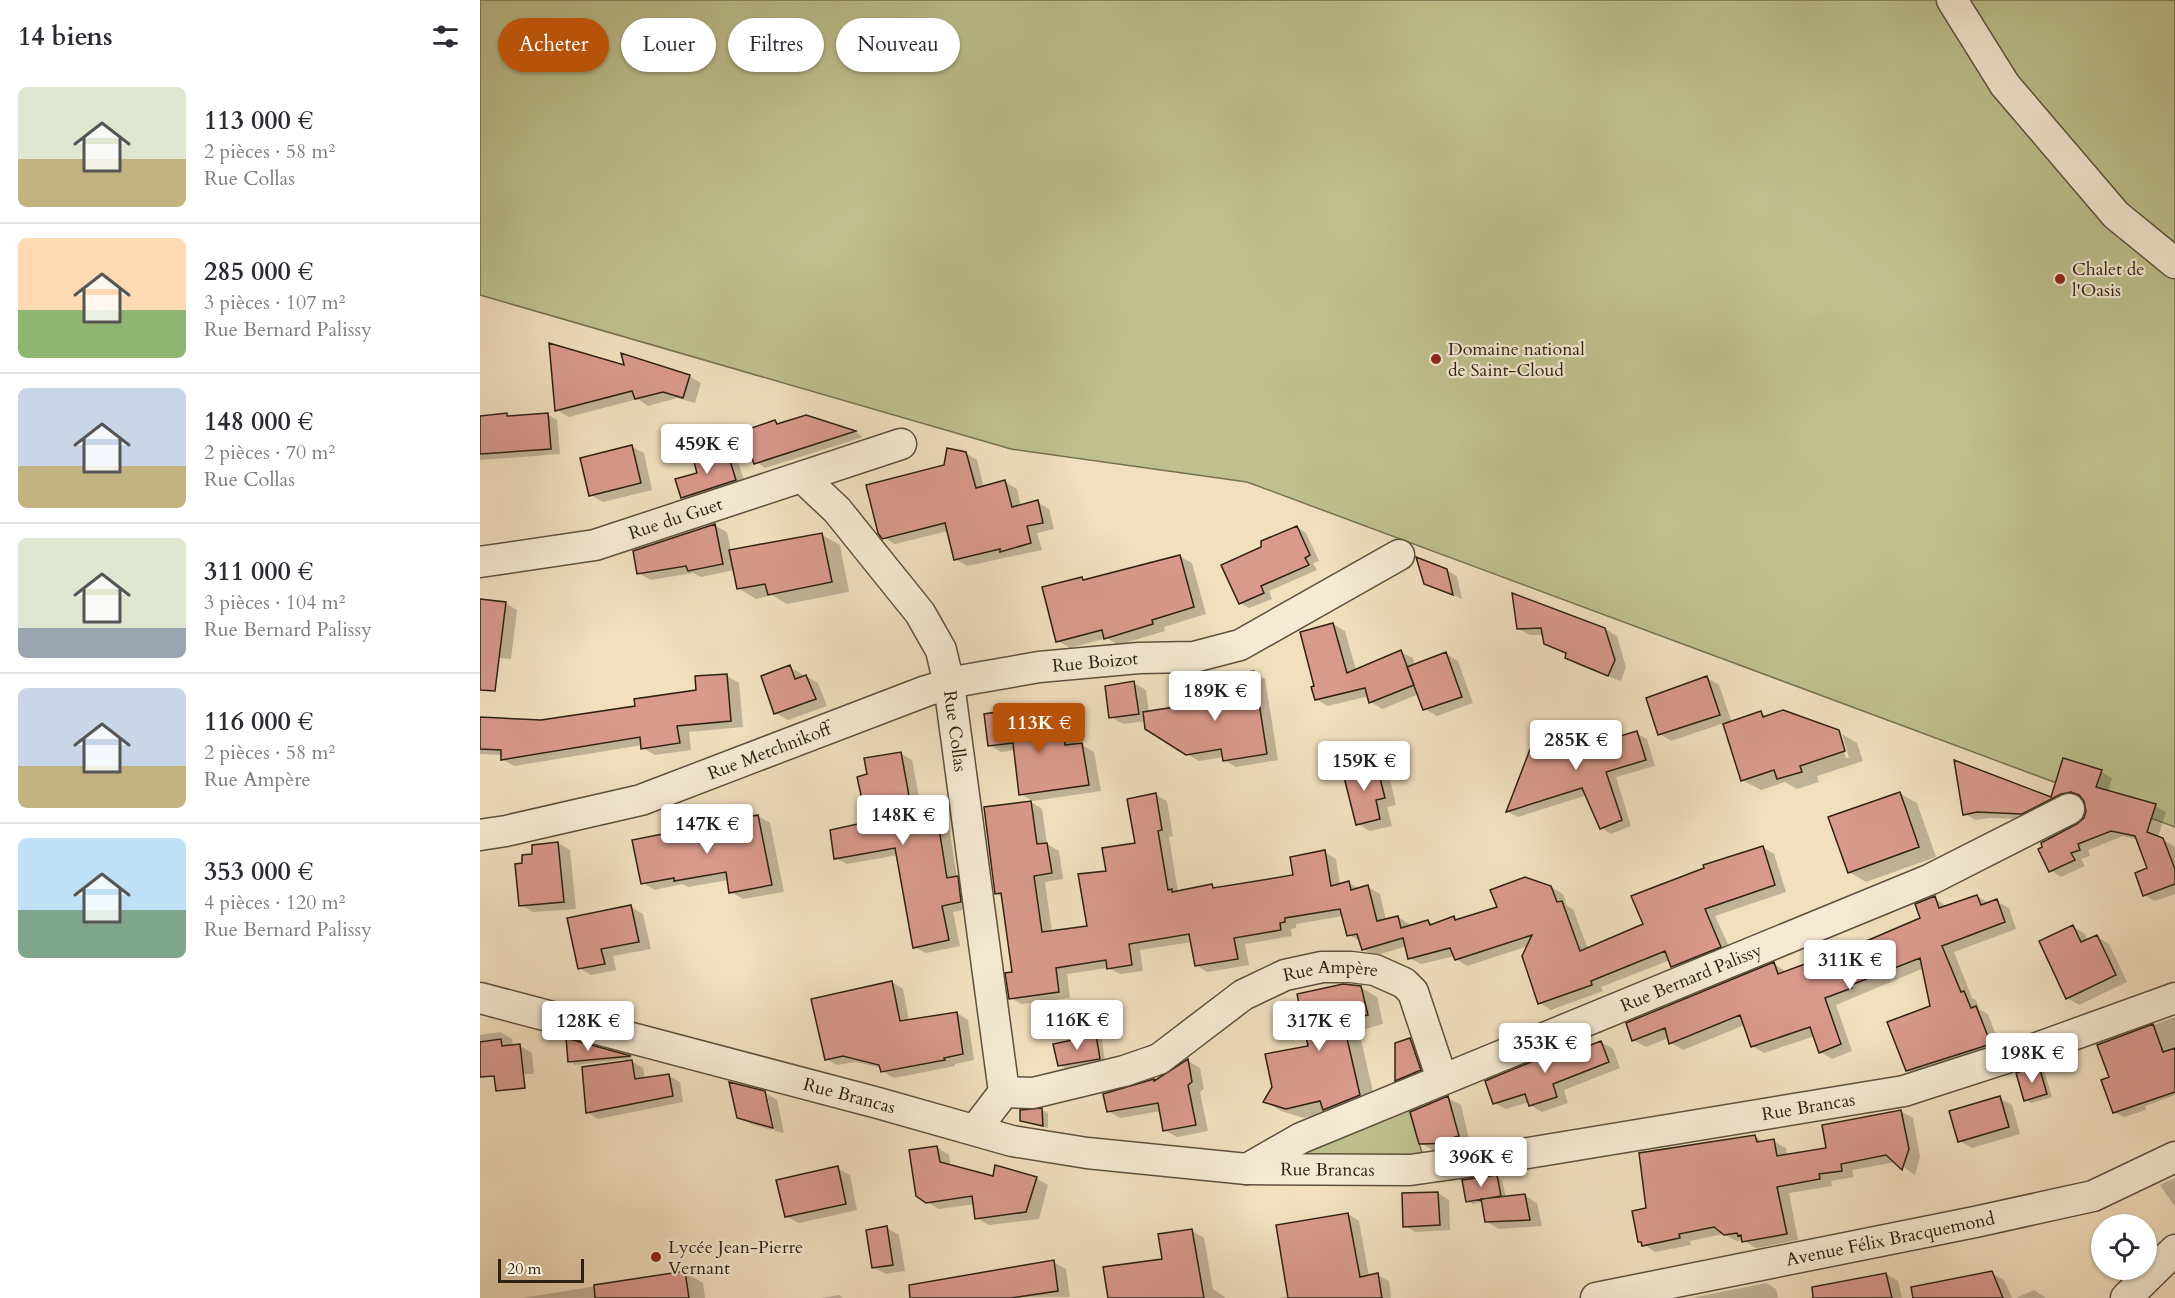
<!DOCTYPE html>
<html lang="fr">
<meta charset="utf-8">
<style>
body{margin:0;font-family:Cardo,serif;background:#f2f2f3;color:#2b2b33;height:100vh;display:flex;flex-direction:column;font-size:22px;white-space:nowrap}
*{box-sizing:border-box;margin:0}
p{font-size:20px;color:#7c7c81}
.icon{flex:none;width:33px;height:33px;fill:none;stroke:currentColor;stroke-width:2;stroke-linecap:round;stroke-linejoin:round}
.map{position:relative;flex:1;overflow:hidden}
.side{display:flex;flex-direction:column;background:#fff;width:480px}
.side>*{flex:none}
.banner{position:absolute;left:18px;top:18px;width:570px;height:54px;display:flex;gap:12px}
.fabs{position:absolute;left:1611px;top:1214px;display:grid;gap:12px}
.fabs a{display:grid;place-items:center;width:66px;height:66px;border-radius:50%;background:#fff;box-shadow:0 2px 4px #0004;font-size:30px}
.scale{position:absolute;left:18px;bottom:15px;width:86px;box-sizing:border-box;padding-left:6px;border:3px solid #2d2114;border-top:0;font-size:16px;line-height:21px;white-space:nowrap;color:#2d2114;-webkit-text-stroke:4px #f6ead4;paint-order:stroke}
.price{position:absolute;translate:-50% -51px;padding:0 14px;border-radius:6px;background:#fff;color:#222;font-size:20px;line-height:39px;filter:drop-shadow(0 2px 3px #0008)}
.price::after{content:'';position:absolute;left:50%;top:36px;width:18px;height:14px;margin-left:-9px;background:inherit;clip-path:polygon(0 0,100% 0,50% 100%)}
.price.on{background:#b45309;color:#fff}
ul{padding:0;list-style:none}
li{display:flex;align-items:center;gap:18px;height:150px;padding:0 18px}
li+li{border-top:2px solid #e1e1e2}
li span{display:grid;place-items:center;flex:none;width:168px;height:120px;border-radius:9px;color:#555}
li>.icon{margin-inline-start:auto}
span .icon{width:72px;height:72px;fill:#fffc;stroke-width:1}
li b{font-size:26px}
h2{display:flex;justify-content:space-between;align-items:center;height:72px;padding:0 18px;font-size:26px}
.chip{padding:0 21px;border-radius:27px;background:#fff;box-shadow:0 2px 4px #0004;font-size:21px;line-height:54px}
.chip.on{background:#b45309;color:#fff}
main{display:flex;flex:1;min-height:0}
.map>svg:first-child{display:block}
.green{fill:#bec18e;stroke:#767151;stroke-width:1.5}
.shadow{fill:#0003;fill-rule:evenodd}
.building{fill:#d9998c;stroke:#2d2114;stroke-width:1.5}
.lines{fill:none;stroke-linecap:round;stroke-linejoin:round}
.minor-casing{stroke:#5e503e;stroke-width:33}
.minor{stroke:#f6ead4;stroke-width:30}
.poi-dot{fill:#8f2418;stroke:#f6ead4;stroke-width:2}
.labels{text-anchor:middle;stroke-width:4.5;stroke-linejoin:round;paint-order:stroke}
.poi-label{font-size:18px;fill:#2d2114;stroke:#f6ead4;text-anchor:start}
.street-label{font-size:18px;fill:#2d2114;stroke:#f6ead4}
</style>
<main>
<section class="side">
<h2>14 biens<svg class="icon" aria-label="filters" viewBox="0 0 24 24"><path d="M4 7h16M4 17h16"/><circle cx="9" cy="7" r="2"/><circle cx="15" cy="17" r="2"/></svg></h2>
<ul>
<li><span style="background:linear-gradient(#dfe7d0 60%,#c2b280 0)"><svg class="icon" aria-label="home" viewBox="0 0 24 24"><path d="M3 11l9-7 9 7M6 9v11h12V9"/></svg></span><div><b>113 000 €</b><p>2 pièces · 58 m²</p><p>Rue Collas</p></div></li>
<li><span style="background:linear-gradient(#ffd9b3 60%,#8fb573 0)"><svg class="icon" aria-label="home" viewBox="0 0 24 24"><path d="M3 11l9-7 9 7M6 9v11h12V9"/></svg></span><div><b>285 000 €</b><p>3 pièces · 107 m²</p><p>Rue Bernard Palissy</p></div></li>
<li><span style="background:linear-gradient(#c9d6e8 65%,#c2b280 0)"><svg class="icon" aria-label="home" viewBox="0 0 24 24"><path d="M3 11l9-7 9 7M6 9v11h12V9"/></svg></span><div><b>148 000 €</b><p>2 pièces · 70 m²</p><p>Rue Collas</p></div></li>
<li><span style="background:linear-gradient(#dfe7d0 75%,#9aa5b1 0)"><svg class="icon" aria-label="home" viewBox="0 0 24 24"><path d="M3 11l9-7 9 7M6 9v11h12V9"/></svg></span><div><b>311 000 €</b><p>3 pièces · 104 m²</p><p>Rue Bernard Palissy</p></div></li>
<li><span style="background:linear-gradient(#c9d6e8 65%,#c2b280 0)"><svg class="icon" aria-label="home" viewBox="0 0 24 24"><path d="M3 11l9-7 9 7M6 9v11h12V9"/></svg></span><div><b>116 000 €</b><p>2 pièces · 58 m²</p><p>Rue Ampère</p></div></li>
<li><span style="background:linear-gradient(#bfe0f5 60%,#7fa58c 0)"><svg class="icon" aria-label="home" viewBox="0 0 24 24"><path d="M3 11l9-7 9 7M6 9v11h12V9"/></svg></span><div><b>353 000 €</b><p>4 pièces · 120 m²</p><p>Rue Bernard Palissy</p></div></li>
</ul>
</section>
<div class="map">
<svg width="1695" height="1298" viewBox="0 0 1695 1298">
<rect width="100%" height="100%" fill="#f1dfbd"/>
<filter id="stains"><feTurbulence type="fractalNoise" baseFrequency=".00333" numOctaves="4"/><feColorMatrix values="0 0 0 0 .2 0 0 0 0 .09 0 0 0 0 .02 0 0 0 .5 -.17"/></filter>
<radialGradient id="worn" r=".72"><stop offset=".6" stop-color="#630" stop-opacity="0"/><stop offset="1" stop-color="#630" stop-opacity=".3"/></radialGradient>
<path class="green" d="M0,0H1695V827L767,482L531,449L0,295Z
M928,1106L943,1156L813,1158Z"/>
<path class="shadow" d="M146,367L209,376L221,383L215,403L197,398L168,406L158,399L89,417L77,410Z
M67,414L77,420L80,454L0,460V417L26,415L31,418Z
M326,416L376,432L383,437L285,468L276,462L295,422L300,425Z
M152,447L164,453L172,490L123,502L111,495Z
M246,452L257,458L266,486L213,503L202,497L219,474Z
M485,453L497,460L504,488L525,482L537,489L541,506L557,502L569,509L574,529L557,533L562,550L487,566L475,559L468,531L415,544L403,537ZM527,545V548L483,559V556Z
M234,525L247,532L251,551L342,535L360,545L369,592L307,604L292,595L276,599L258,588L254,570L221,577L213,573L171,580L158,573Z
M817,527L826,533L839,561L833,563L837,570L789,591L792,599L769,608L760,603L782,548Z
M699,556L712,563L726,614L684,627L685,631L638,645L627,638L590,648L578,641L602,579L606,581Z
M966,570L977,576L982,599L946,583Z
M1034,595L1125,629L1137,636L1146,667L1141,681L1098,665L1087,658L1088,655L1065,643L1064,635H1050L1038,628Z
M0,601L25,603L37,610L31,659L0,656Z
M853,624L865,631L876,670L921,652L933,658L935,666L966,654L978,661L993,703L957,716L945,709L939,694L902,709L891,702L889,696L848,706L836,699V687Z
M309,667L322,674L323,678L326,676L338,683L347,706L308,720L296,713Z
M773,672L785,679L798,760L756,767L744,760L743,757L719,761L707,754L666,721L643,724L631,717L654,683L666,690L669,713L742,701Z
M247,676L259,683L263,727L209,732L211,750L175,755L163,748L162,745L34,766L22,759V755L0,754V718L61,722L157,707L218,692Z
M1227,678L1239,685L1252,723L1281,713L1288,717L1358,732L1361,733H1358L1366,758H1369L1362,734L1377,743L1383,761L1337,776L1339,782L1317,789L1305,782L1281,790L1262,780L1244,723L1191,741L1180,734Z
M536,711L548,718L549,729L583,726L595,733L596,745H602L614,752L621,791L553,801L540,794L535,750L521,752L509,745Z
M1060,728L1111,747L1156,733L1167,739L1175,766L1136,777L1151,826L1131,834L1121,828L1107,795L1038,817L1028,812Z
M420,753L432,760L442,813L456,812L468,819L477,878L489,884L492,908L473,912L480,946L446,953L434,947L418,855L367,864L356,858L388,823L389,775Z
M1584,760L1621,772L1632,778L1628,791L1675,806L1686,812L1678,837L1694,846L1695,848V894L1675,901L1664,895L1669,869L1658,840L1643,836L1608,850L1610,856L1601,859L1605,866L1581,877L1570,870L1598,826L1604,820L1608,809L1603,797L1593,799L1554,819L1509,818L1496,820L1485,814L1476,762L1572,799Z
M895,764L908,771L916,805L907,807L912,826L890,831L878,824Z
M1419,793L1437,803L1456,857L1386,882L1369,872Z
M676,795L687,801L693,836L689,837L698,892L732,886L737,889L815,876L844,852L856,859L860,885L869,883L880,889L888,887L900,894L906,920L918,917L929,924L930,927L948,921L954,925L973,917L979,920L1019,908L1071,887L1083,894L1087,906L1093,909L1108,949L1165,925L1283,847L1294,854L1306,892L1235,916L1252,953L1204,973L1193,966L1190,960L1121,987L1123,991L1071,1010L1060,1003L1048,946L987,966L976,959L975,956L941,964L929,958L927,946L894,956L883,949L880,941L869,935L863,916L816,924V928L811,929L812,936L765,944L769,965L727,972L716,965L712,942L660,950L663,971L640,974L628,968L587,974L590,998L542,1004L530,998L534,973L523,898L516,893L551,802L562,809L567,844L579,851L583,879L565,882L572,932L608,928L627,872L657,845Z
M278,816L290,823L304,892L263,899L251,892L249,880L208,887L202,884L175,890L163,883Z
M78,843L90,850L96,909L53,912L41,905L44,865L54,855Z
M1497,896L1509,903L1516,901L1529,908L1536,929L1474,952L1492,998L1496,1000L1500,1010L1508,1014L1522,1051L1440,1077L1427,1070L1452,1007L1444,968L1356,1005L1372,1051L1352,1059L1340,1052L1335,1036L1284,1053L1272,1046L1265,1025L1203,1050L1191,1043L1189,1038L1166,1047L1153,1040L1294,964L1307,972L1385,943L1442,919L1455,898L1467,907Z
M151,907L163,914L171,949L133,956L136,970L111,975L99,968Z
M1593,927L1605,934L1608,941L1617,937L1629,944L1647,982L1599,1005L1587,998Z
M412,982L423,989L429,1021L477,1013L488,1020L494,1060L475,1064V1066L414,1078L402,1071V1068L376,1062L357,1065L346,1059Z
M880,987L897,997L903,1024L879,1031L896,1105L824,1118L801,1111L785,1101Z
M1695,1017V1095L1665,1106L1666,1110L1644,1117L1634,1112L1630,1078L1619,1045Z
M20,1032L32,1039L33,1046H40L52,1053L54,1074H0V1035Z
M616,1037L622,1040L625,1061L585,1068L579,1065Z
M930,1039L942,1046L952,1077L929,1087L917,1080Z
M88,1040L150,1057L153,1058L148,1059L163,1068L165,1079L189,1076L200,1082L203,1102L118,1119L107,1112L146,1062L145,1059L95,1065L90,1061Z
M1121,1042L1133,1049L1140,1068L1084,1090L1088,1103L1062,1112L1050,1105L1049,1102L1026,1109L1014,1103L1092,1047L1099,1051Z
M708,1061L720,1068L724,1089L720,1092L728,1131L697,1137L684,1130L681,1111L640,1118L628,1111Z
M1559,1067L1564,1070L1572,1097L1551,1103L1546,1100Z
M285,1092L287,1094H284L292,1130L271,1124L258,1117Z
M287,1094L297,1100L304,1133L295,1131Z
M968,1098L981,1105L990,1143L987,1144L988,1149L953,1150L940,1143Z
M1519,1098L1532,1105L1540,1134L1492,1148L1480,1141Z
M562,1110L568,1113V1128L548,1123L542,1120Z
M1420,1111L1433,1118L1440,1157L1435,1175L1416,1162L1372,1170L1374,1177L1351,1181L1352,1186L1309,1193L1318,1240L1276,1248L1263,1240L1257,1241L1243,1234L1210,1241L1211,1245L1175,1252L1159,1241L1168,1210L1275,1137L1284,1142L1293,1141L1306,1148L1307,1155L1348,1149Z
M457,1147L469,1155L471,1166L514,1178H556L568,1185L559,1219L509,1225L497,1218L495,1204L459,1209L447,1202Z
M357,1168L370,1175L377,1210L319,1223L306,1216Z
M1017,1177L1022,1180L1026,1198L1045,1196L1057,1203L1062,1226L1019,1229L1007,1222L1003,1202L993,1204L988,1201Z
M1695,1178V1207L1680,1185Z
M958,1193L969,1200L970,1230L936,1232L925,1226Z
M868,1214L879,1221L889,1276L897,1275L909,1281L911,1298H799L810,1296Z
M407,1228L419,1235L425,1271L406,1274L393,1267Z
M712,1231L724,1238L733,1289L746,1298H630L684,1260Z
M573,1262L586,1269L590,1297L442,1298Z
M204,1272L223,1283L225,1298H42Z
M1511,1273L1524,1280L1532,1298H1470Z
M1406,1274L1418,1281L1422,1298H1338Z
M1286,1283L1296,1289L1298,1298H1211Z
M1554,1290L1566,1298H1536Z
M359,1295L363,1298H342Z"/>
<path class="building" d="M69,343L144,365L141,353L210,375L203,398L183,392L155,399L152,391L75,411Z
M27,413V416L68,413L71,449L0,454V416Z
M326,415L376,431L274,464L263,431L295,420L297,424Z
M152,445L161,483L109,496L100,458Z
M467,448L486,452L496,488L525,480L532,507L558,500L563,523L547,526L551,543L520,552V549L474,560L465,523L402,539L398,533L386,485L464,465Z
M247,451L256,480L201,498L195,479L217,473L214,462Z
M235,524L243,564L208,571L206,566L157,574L153,551Z
M817,526L830,555L825,558L829,565L781,586L784,593L759,604L741,565L781,547V541Z
M342,533L352,582L288,595L285,584L257,589L249,550Z
M700,555L714,607L672,620L673,624L624,639L622,630L576,642L562,587L602,577L603,580Z
M936,557L967,569L973,595L944,584Z
M1032,593L1125,628L1135,660L1128,676L1085,658L1086,653L1064,644L1061,628L1037,629Z
M0,599L26,602L15,691L0,690Z
M853,623L867,673L921,650L934,685L889,703L885,688L835,700L831,687L834,686L820,632Z
M966,652L982,697L943,710L927,667Z
M310,665L315,679L326,675L336,699L294,714L281,676Z
M774,671L787,754L743,761L741,749L706,755L665,729L663,712L740,700L736,676Z
M247,674L251,721L197,726L200,743L161,749L160,737L21,760V750L0,749V717L61,720L155,706L154,699L216,690L215,676Z
M1227,676L1240,715L1178,735L1166,698Z
M654,681L659,714L629,718L625,686Z
M536,709L538,729L583,724L585,745L602,743L609,785L539,795L533,743L508,746L504,714Z
M1303,710L1359,730L1365,751L1320,766L1322,772L1297,779L1294,770L1261,781L1243,724L1281,711L1283,717Z
M1059,726L1111,745L1157,731L1166,760L1126,772L1142,820L1120,829L1102,788L1026,812Z
M421,752L432,812L456,810L467,878L478,876L481,902L462,906L469,940L433,948L415,848L354,859L350,830L387,822L377,777L387,774L384,758Z
M1583,758L1622,770L1616,787L1676,804L1667,832L1683,838L1695,869V884L1663,896L1655,873L1667,868L1655,836L1631,831L1598,844L1600,850L1591,853L1595,860L1569,872L1558,849L1562,847L1561,843L1597,824L1604,818L1606,811L1604,801L1599,795L1591,792L1581,794L1542,814L1497,812L1483,815L1474,760L1571,797Z
M896,762L905,798L896,800L900,819L876,825L862,769Z
M1420,792L1439,847L1368,873L1348,817Z
M676,793L682,830L678,831L688,890L692,889V892L732,884L733,888L813,875L810,857L845,850L851,886L869,881L871,890L888,885L897,921L918,916L921,928L948,920L950,925L974,916L975,920L1017,907L1010,890L1045,877L1071,886L1077,902L1082,901L1100,951L1163,924L1151,896L1224,868L1223,865L1283,846L1295,885L1225,909L1241,947L1191,967L1185,951L1111,981L1112,985L1058,1004L1042,956L1052,935L975,960L970,948L928,959L923,938L882,950L877,934L867,936L860,909L805,918V922L800,923L801,930L754,938L758,959L715,966L709,934L649,944L652,965L627,969L626,960L576,968L579,992L529,999L525,973L532,972L521,893L515,894L504,807L551,801L557,844L567,843L572,873L554,876L562,932L607,926L598,874L626,871L622,848L655,843L647,799Z
M278,815L292,885L249,893L246,872L194,881V878L161,884L152,840Z
M78,842L84,902L39,906L35,864L42,863V855L52,854V845Z
M1497,895L1501,905L1517,899L1525,922L1462,946L1481,992L1484,991L1491,1008L1496,1006L1511,1044L1426,1071L1407,1022L1450,1006L1440,958L1371,985L1372,988L1345,998L1361,1044L1339,1053L1330,1027L1271,1047L1260,1015L1189,1044L1185,1028L1152,1041L1146,1023L1294,962L1298,974L1384,942L1440,918L1435,904L1455,896L1459,908Z
M151,905L159,942L121,949L125,964L98,969L87,918Z
M1593,925L1601,942L1617,935L1636,975L1586,999L1559,941Z
M412,981L420,1021L477,1012L483,1054L464,1058L465,1060L401,1072L399,1065L363,1056L345,1060L331,999Z
M863,984L881,986L888,1015L863,1021L880,1095L843,1110L840,1101L806,1109L783,1102L792,1087L785,1054L828,1046L817,994Z
M1673,1024L1683,1052L1695,1048V1092L1633,1113L1621,1080L1629,1077L1617,1045Z
M616,1035L620,1059L578,1066L573,1044Z
M86,1038L151,1056L88,1062Z
M930,1038L941,1070L915,1081V1043Z
M21,1039L22,1046L40,1044L45,1088L16,1091L14,1076L0,1077V1042Z
M1121,1041L1129,1062L1073,1084L1077,1097L1049,1106L1045,1094L1013,1104L1005,1081L1092,1045L1095,1051Z
M708,1059L712,1082L708,1085L716,1125L683,1131L678,1103L627,1112L623,1094L674,1079V1081Z
M152,1060L155,1079L189,1074L193,1096L106,1113L102,1067Z
M1559,1066L1567,1094L1544,1101L1536,1073Z
M249,1082L285,1091L293,1128L257,1118Z
M968,1096L979,1136L975,1137L977,1143L939,1144L930,1112Z
M1520,1096L1529,1127L1478,1142L1469,1111Z
M562,1108L563,1126L540,1121V1110Z
M1421,1110L1429,1149L1422,1170L1406,1155L1361,1164L1362,1171L1339,1174L1340,1179L1297,1187L1307,1234L1262,1242L1261,1235L1258,1236L1257,1233L1244,1235L1234,1227L1199,1234L1200,1238L1162,1246L1161,1242H1158L1152,1211L1166,1208L1159,1153L1275,1135L1277,1142L1294,1139L1297,1156L1346,1148L1342,1125Z
M457,1146L460,1162L513,1176L515,1165L557,1177L546,1212L495,1219L492,1196L446,1203L436,1196L429,1150Z
M358,1166L366,1204L305,1217L296,1180Z
M1017,1175L1021,1196L986,1202L982,1180Z
M958,1192L960,1225L923,1227L922,1193Z
M1045,1194L1050,1220L1005,1222L1001,1199Z
M868,1213L880,1277L898,1273L902,1298H808L796,1225Z
M407,1226L413,1265L392,1268L386,1230Z
M712,1229L724,1298H628L623,1267L682,1259L678,1234Z
M574,1260L578,1291L531,1298H430L429,1285Z
M205,1271L209,1298H115L114,1285Z
M1512,1271L1523,1298H1433L1431,1287Z
M1406,1273L1412,1298H1333L1332,1287Z"/>
<g class="lines">
<g class="minor-casing">
<g id="minor">
<path d="M1472,0L1525,85L1636,215L1695,263"/>
<path id="s1" d="M323,478L357,510L440,613L461,650L469,684L524,1092L495,1130"/>
<path id="s2" d="M0,562L115,545L421,444"/>
<path id="s3" d="M0,835L26,831L161,800L446,691L479,681L559,667L659,658L714,657L760,645L919,555"/>
<path id="s4" d="M0,998L398,1103L532,1141L607,1153L767,1169L930,1170L1042,1154L1424,1091L1554,1049L1695,998"/>
<path id="s5" d="M524,1092L553,1093L644,1071L679,1059L763,995L805,975L842,967H871L895,970L924,983L933,992L962,1079"/>
<path id="s6" d="M767,1169L821,1138L1451,879L1589,809"/>
<path id="s7" d="M1116,1298L1495,1222L1613,1196L1695,1157"/>
<path d="M1646,1298L1695,1250"/>
</g>
</g>
<use href="#minor" class="minor"/>
</g>
<g class="poi-dot">
<circle cx="1580" cy="279" r="6"/>
<circle cx="956" cy="359" r="6"/>
<circle cx="176" cy="1257" r="6"/>
</g>
<g class="labels">
<g class="poi-label">
<text x="1592" y="275">Chalet de<tspan x="1592" dy="21">l'Oasis</tspan></text>
<text x="968" y="355">Domaine national<tspan x="968" dy="21">de Saint-Cloud</tspan></text>
<text x="188" y="1253">Lycée Jean-Pierre<tspan x="188" dy="21">Vernant</tspan></text>
</g>
<g class="street-label">
<text dy="6" stroke="none"><textPath href="#s2" startOffset="201">Rue du Guet</textPath></text>
<text dy="6" stroke="none"><textPath href="#s3" startOffset="642">Rue Boizot</textPath></text>
<text dy="6" stroke="none"><textPath href="#s1" startOffset="304">Rue Collas</textPath></text>
<text dy="6" stroke="none"><textPath href="#s3" startOffset="302">Rue Metchnikoff</textPath></text>
<text dy="6" stroke="none"><textPath href="#s5" startOffset="358">Rue Ampère</textPath></text>
<text dy="6" stroke="none"><textPath href="#s6" startOffset="484">Rue Bernard Palissy</textPath></text>
<text dy="6" stroke="none"><textPath href="#s4" startOffset="382">Rue Brancas</textPath></text>
<text dy="6" stroke="none"><textPath href="#s4" startOffset="1354">Rue Brancas</textPath></text>
<text dy="6" stroke="none"><textPath href="#s4" startOffset="868">Rue Brancas</textPath></text>
<text dy="6" stroke="none"><textPath href="#s7" startOffset="300">Avenue Félix Bracquemond</textPath></text>
</g>
</g>
<rect width="100%" height="100%" filter="url(#stains)"/>
<rect width="100%" height="100%" fill="url(#worn)"/>
</svg>
<div class="fabs">
<a><svg class="icon" aria-label="locate" viewBox="0 0 24 24"><circle cx="12" cy="12" r="6"/><path d="M12 2v4M12 18v4M2 12h4M18 12h4"/></svg></a>
</div>
<div class="scale">20 m</div>
<b class="price" style="left:227px;top:475px">459K €</b>
<b class="price" style="left:735px;top:722px">189K €</b>
<b class="price on" style="left:559px;top:754px">113K €</b>
<b class="price" style="left:1096px;top:771px">285K €</b>
<b class="price" style="left:884px;top:792px">159K €</b>
<b class="price" style="left:423px;top:846px">148K €</b>
<b class="price" style="left:227px;top:855px">147K €</b>
<b class="price" style="left:1370px;top:991px">311K €</b>
<b class="price" style="left:597px;top:1051px">116K €</b>
<b class="price" style="left:108px;top:1052px">128K €</b>
<b class="price" style="left:839px;top:1052px">317K €</b>
<b class="price" style="left:1065px;top:1074px">353K €</b>
<b class="price" style="left:1552px;top:1084px">198K €</b>
<b class="price" style="left:1001px;top:1188px">396K €</b>
<div class="banner">
<a class="chip on">Acheter</a>
<a class="chip">Louer</a>
<a class="chip">Filtres</a>
<a class="chip">Nouveau</a>
</div>
</div>
</main>
